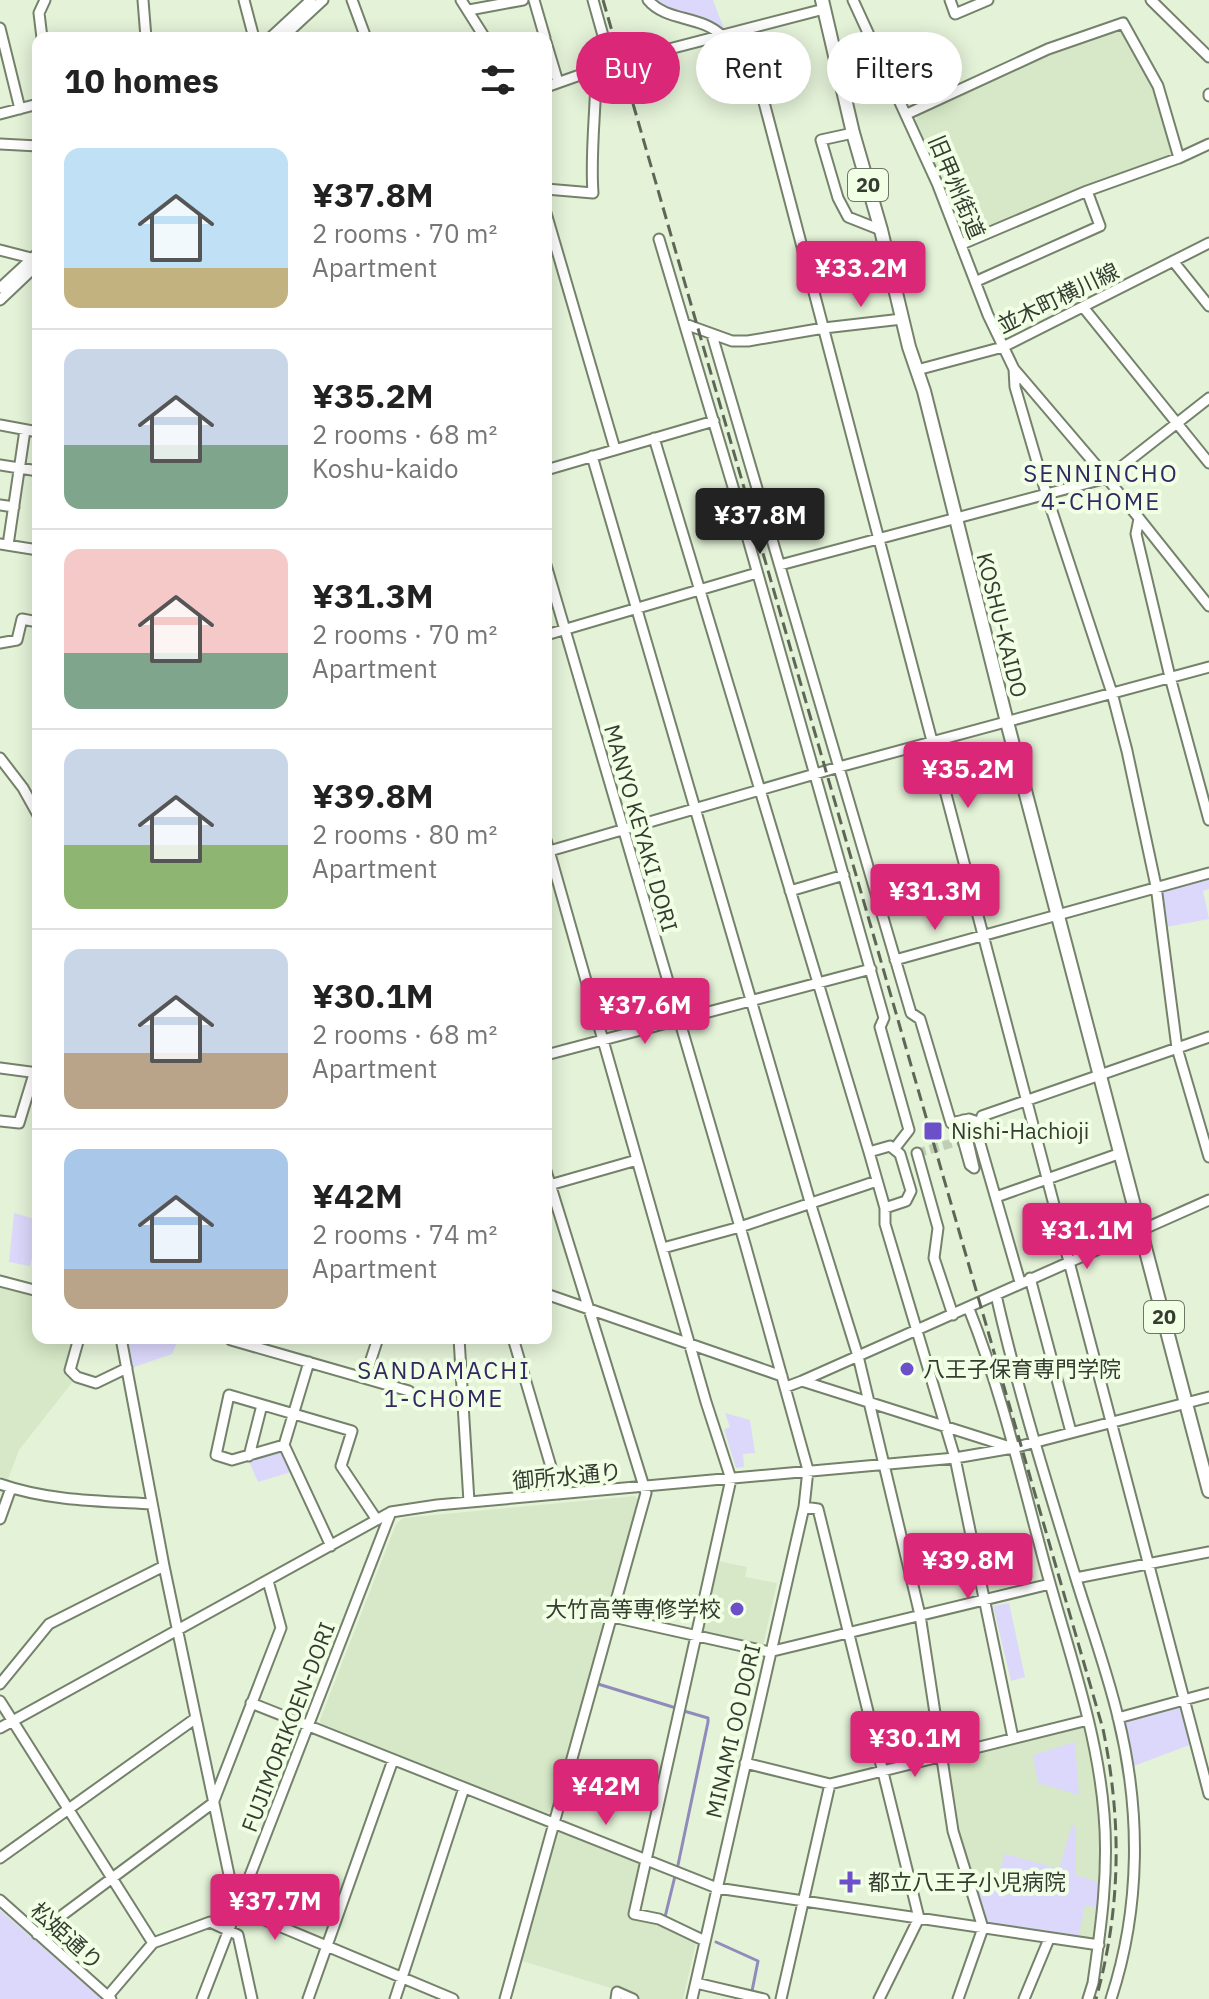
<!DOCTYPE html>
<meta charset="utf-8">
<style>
body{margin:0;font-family:"IBM Plex Sans","Noto Sans JP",sans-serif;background:#f6f6f6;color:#222;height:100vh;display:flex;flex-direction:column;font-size:30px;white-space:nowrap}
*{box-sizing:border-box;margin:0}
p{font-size:26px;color:#767676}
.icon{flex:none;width:44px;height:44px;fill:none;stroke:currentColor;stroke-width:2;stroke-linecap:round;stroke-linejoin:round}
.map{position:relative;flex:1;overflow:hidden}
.details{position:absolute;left:32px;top:32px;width:520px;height:1312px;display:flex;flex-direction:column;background:#fff;border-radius:16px;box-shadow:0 4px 20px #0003}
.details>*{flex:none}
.banner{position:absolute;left:576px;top:32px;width:512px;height:72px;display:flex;gap:16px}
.price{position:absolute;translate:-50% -68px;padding:0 18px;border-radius:8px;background:#db2777;color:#fff;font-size:26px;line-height:52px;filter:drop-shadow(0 2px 4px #0008)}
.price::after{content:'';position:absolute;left:50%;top:48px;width:24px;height:18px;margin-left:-12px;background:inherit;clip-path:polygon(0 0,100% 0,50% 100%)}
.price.selected{background:#222;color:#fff}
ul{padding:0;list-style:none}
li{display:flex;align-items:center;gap:24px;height:200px;padding:0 32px}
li+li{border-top:2px solid #e0e0e0}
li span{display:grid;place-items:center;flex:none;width:224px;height:160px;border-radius:16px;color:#555}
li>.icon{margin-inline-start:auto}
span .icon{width:96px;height:96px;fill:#fffc;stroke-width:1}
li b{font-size:34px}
h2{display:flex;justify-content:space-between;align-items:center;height:96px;padding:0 32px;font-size:34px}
.chip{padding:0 28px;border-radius:36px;background:#fff;box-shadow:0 4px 20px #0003;font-size:28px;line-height:72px}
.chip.selected{background:#db2777;color:#fff}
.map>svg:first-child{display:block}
.built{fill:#d6e8c7}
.green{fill:#dbd8fb}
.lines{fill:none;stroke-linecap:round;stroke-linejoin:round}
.stream{stroke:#908bba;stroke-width:3}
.minor-tunnel{stroke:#c1ceb7;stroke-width:9;stroke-dasharray:9 4.5;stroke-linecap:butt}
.minor-casing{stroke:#75826b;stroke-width:13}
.highway-casing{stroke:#75826b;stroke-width:16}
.minor{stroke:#fff;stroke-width:9}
.highway{stroke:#fff;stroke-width:12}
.rail{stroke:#5e6658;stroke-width:3;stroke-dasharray:12 6;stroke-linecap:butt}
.poi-dot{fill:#6c50ca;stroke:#f1ffe5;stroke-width:3}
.labels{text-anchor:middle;stroke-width:8;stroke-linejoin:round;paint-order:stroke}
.shield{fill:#f1ffe5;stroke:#6e7668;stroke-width:2}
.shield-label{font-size:20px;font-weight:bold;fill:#363c32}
.street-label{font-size:22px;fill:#363c32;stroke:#f1ffe5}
.poi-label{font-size:22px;fill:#363c32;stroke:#f1ffe5;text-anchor:start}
.neighbourhood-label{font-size:24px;letter-spacing:2px;fill:#342863;stroke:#f1ffe5}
</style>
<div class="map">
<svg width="1209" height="1999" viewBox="0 0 1209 1999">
<rect width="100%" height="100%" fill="#e4f2d8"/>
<path class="built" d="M1122,28L1154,88L1175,154L1074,191L965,236L915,124L918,116L1040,57Z
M0,1286L38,1296V1338H75L67,1373L74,1380L19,1450L8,1479L0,1476Z
M635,1496L638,1499L553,1811L547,1813L321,1724L320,1720L396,1524L403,1518Z
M713,1560L747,1567L745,1577L777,1583L762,1650L696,1636Z
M1081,1724L1086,1727L1093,1761L1101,1838V1890L1095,1940L987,1923L956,1831L947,1763L950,1758Z
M554,1824L646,1860L634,1914L697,1938L683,1999H633L614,1989L516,1959Z"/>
<path class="green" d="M652,0H713L724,29L660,7Z
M1209,876V889L1203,891L1209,919L1166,927L1160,888Z
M14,1213L38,1220V1253H33L30,1266L9,1262Z
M128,1338H179L172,1354L131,1368Z
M725,1413L750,1420L755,1453L743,1454L744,1467L736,1468L724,1429L730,1427Z
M280,1450L291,1472L258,1482L248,1459Z
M1009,1603L1025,1677L1011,1681L993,1606Z
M1184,1701L1195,1743L1131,1767L1122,1723L1124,1721Z
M1075,1742L1079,1795L1038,1783L1033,1755Z
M1072,1825L1076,1826V1875L1101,1883L1099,1908L1085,1905L1078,1938L987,1923L972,1877L996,1883L1005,1854L1059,1869Z
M0,1910L102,1999H0Z"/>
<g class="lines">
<path class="stream" d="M598,1684L676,1708
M678,1865L708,1722V1718L684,1711
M665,1917L675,1876
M716,1942L758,1961L752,1991"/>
<path class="minor-tunnel" d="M917,1153L963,1140"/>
<g class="minor-casing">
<path id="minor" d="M143,0L146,38
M244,0L254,38
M352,0L366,38
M461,0L485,38
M534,0L545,38
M593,0L611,64
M648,0C666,22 702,15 722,36
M853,0L937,183L988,315L1014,369L1107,478L1209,606
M950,0L955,14L988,0
M1151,0L1209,57
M469,10L523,0
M0,28L20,109
M745,30C901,617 1049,1207 1209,1794
M42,38L39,13L45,0
M270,38L311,0
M282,38L323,0
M546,42L558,82
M546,87L611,64L824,9
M1209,94V96
M0,114L38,104
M907,114L1048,49L1123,23L1158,86L1179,158L1087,191L962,244
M853,133L821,140L838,198L848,217L881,230
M0,144L38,146
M1179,158L1209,144
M546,189L593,193C590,152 596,111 596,70
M546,213L615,449
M659,239L736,497L884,1018L880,1027L909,1130L895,1148
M0,250L35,259
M1173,261L1209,306
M977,281L1100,226L1087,191
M0,288L38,253
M0,300L38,264
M1083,307L1209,463
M685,324L732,341H748L824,328L902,319
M712,335L911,1013L920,1019L951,1123L969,1119L978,1122
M1014,369L1015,387L1047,496L1112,693L1127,751L1156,886L1177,1048L1209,1157
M917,370L1003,347L1209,243
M0,425L38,432
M654,438L869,1152L885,1208V1224L955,1458L1013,1738
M592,456L813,1212L858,1356L920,1615L953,1831L983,1928L958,1999
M0,465L38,471
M546,470L714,421
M0,505L14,507
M1139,519L1136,534L1170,677L1209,820
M0,544L38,550
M8,545L25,430
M546,565L745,1244L808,1470L804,1507L692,1999
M780,565L1107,478L1209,398
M546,635L757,573
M0,643L17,640L22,619L38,622
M0,758L23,788L38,815
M546,840L706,1402L731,1479L634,1914L659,1919L705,1941
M546,852L839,767L1209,667
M790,891L844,875
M895,960L1209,873
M546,1055L871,969
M0,1068L38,1073
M0,1121L19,1123L34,1074
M963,1140L970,1165L974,1168L963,1120
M869,1152L890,1146L900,1154L911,1191L906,1201L885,1208
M917,1153L938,1228L934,1258L953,1315
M546,1186L637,1160
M996,1197L1121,1153
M663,1248L740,1227L877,1181
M1030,1278L1071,1432
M0,1281L38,1291
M1020,1282L977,1133L982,1116L1209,1037
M546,1294L782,1376
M996,1295C1018,1392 1048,1487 1077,1582C1091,1627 1107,1671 1118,1717C1141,1810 1141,1907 1111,1999
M969,1309C1000,1387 1020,1472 1042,1554C1064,1639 1097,1725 1104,1814C1109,1871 1101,1927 1093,1983L1088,1999
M79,1338L70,1370L77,1377L96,1383L127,1368
M121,1338L164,1566L236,1908L453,1999
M459,1338L469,1502
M513,1338L559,1494
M231,1340L409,1391
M309,1362L284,1445L331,1546
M365,1378L378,1338
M802,1381L1209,1200
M786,1387L802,1381L1013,1448
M284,1445L232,1460L216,1455L229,1395L352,1431L341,1466L377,1520
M249,1456L262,1405
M0,1484C48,1501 101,1501 152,1504
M804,1507L818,1509L919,1918L879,1999
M0,1519L11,1488
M1076,1578L1209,1552
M613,1617L769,1652L1050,1584
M0,1684L49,1624L164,1566
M0,1701L153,1943
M251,1703L717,1888L1099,1945
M1118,1718L1209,1693
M0,1728L391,1512L437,1505L955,1458L1013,1448L1209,1397
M745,1763L830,1784L1088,1720
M0,1858L196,1718
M0,1900L111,1999
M37,1934L213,1803L281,1628L268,1581
M696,1983L764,1999
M108,1996L153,1943L210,1922L238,1935L252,1999
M202,1999L391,1512
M308,1999L393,1760
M395,1999L464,1788
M505,1999L646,1493L546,1171
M616,1999L617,1992L633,1999
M781,1999L830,1784
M1024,1999L1049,1939"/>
</g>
<g class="highway-casing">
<path id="highway" d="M822,0L853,133L881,230L909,347L924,391L1007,722L1209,1491"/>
</g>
<use href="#minor" class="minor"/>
<use href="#highway" class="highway"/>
<path class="rail" d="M603,0L1103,1729C1122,1821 1121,1909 1096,1999"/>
</g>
<g class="poi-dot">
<rect x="923" y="1121" width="20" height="20" rx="4"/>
<circle cx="907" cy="1369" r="8"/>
<circle cx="737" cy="1609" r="8"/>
<path d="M846 1870h8v8h8v8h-8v8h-8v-8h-8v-8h8z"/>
</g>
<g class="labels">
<g class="shield">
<rect x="848" y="169" width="40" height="32" rx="6"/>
<rect x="1144" y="1301" width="40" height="32" rx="6"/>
</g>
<g class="shield-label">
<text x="868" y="192">20</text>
<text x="1164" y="1324">20</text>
</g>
<g class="street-label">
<text transform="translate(957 187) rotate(67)" y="8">旧甲州街道</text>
<text transform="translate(1058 298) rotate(-26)" y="8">並木町横川線</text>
<text transform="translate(1002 625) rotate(76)" y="8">KOSHU-KAIDO</text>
<text transform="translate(641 828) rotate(74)" y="8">MANYO KEYAKI DORI</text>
<text transform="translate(567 1476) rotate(-5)" y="8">御所水通り</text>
<text transform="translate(288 1727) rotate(-69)" y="8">FUJIMORIKOEN-DORI</text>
<text transform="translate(733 1731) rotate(-77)" y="8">MINAMI OO DORI</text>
<text transform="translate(67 1936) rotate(42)" y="8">松姫通り</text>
</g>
<g class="poi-label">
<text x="951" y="1139">Nishi-Hachioji</text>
<text x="923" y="1377">八王子保育専門学院</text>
<text x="721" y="1617" text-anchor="end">大竹高等専修学校</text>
<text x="868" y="1890">都立八王子小児病院</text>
</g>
<g class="neighbourhood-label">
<text x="1101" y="482">SENNINCHO<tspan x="1101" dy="28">4-CHOME</tspan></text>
<text x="444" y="1379">SANDAMACHI<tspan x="444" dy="28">1-CHOME</tspan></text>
</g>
</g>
</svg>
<b class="price" style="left:861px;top:309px">¥33.2M</b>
<b class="price selected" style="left:760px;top:556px">¥37.8M</b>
<b class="price" style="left:968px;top:810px">¥35.2M</b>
<b class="price" style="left:935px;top:932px">¥31.3M</b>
<b class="price" style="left:645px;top:1046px">¥37.6M</b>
<b class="price" style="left:1087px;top:1271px">¥31.1M</b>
<b class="price" style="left:968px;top:1601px">¥39.8M</b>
<b class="price" style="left:915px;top:1779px">¥30.1M</b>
<b class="price" style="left:606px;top:1827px">¥42M</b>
<b class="price" style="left:275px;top:1942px">¥37.7M</b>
<div class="banner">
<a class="chip selected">Buy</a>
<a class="chip">Rent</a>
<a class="chip">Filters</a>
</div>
<section class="details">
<h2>10 homes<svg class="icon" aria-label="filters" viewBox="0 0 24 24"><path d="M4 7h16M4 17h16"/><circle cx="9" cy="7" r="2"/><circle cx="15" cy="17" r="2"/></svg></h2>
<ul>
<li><span style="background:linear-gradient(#bfe0f5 75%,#c2b280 0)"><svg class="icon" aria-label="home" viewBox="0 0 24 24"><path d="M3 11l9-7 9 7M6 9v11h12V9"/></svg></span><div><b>¥37.8M</b><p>2 rooms · 70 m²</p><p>Apartment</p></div></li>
<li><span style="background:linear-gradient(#c9d6e8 60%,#7fa58c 0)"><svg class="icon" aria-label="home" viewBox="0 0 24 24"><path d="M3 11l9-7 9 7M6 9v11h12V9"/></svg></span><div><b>¥35.2M</b><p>2 rooms · 68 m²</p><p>Koshu-kaido</p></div></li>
<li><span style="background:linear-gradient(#f6c9c9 65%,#7fa58c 0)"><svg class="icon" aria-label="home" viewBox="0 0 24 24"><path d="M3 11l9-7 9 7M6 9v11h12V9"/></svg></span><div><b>¥31.3M</b><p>2 rooms · 70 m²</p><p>Apartment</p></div></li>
<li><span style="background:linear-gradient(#c9d6e8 60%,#8fb573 0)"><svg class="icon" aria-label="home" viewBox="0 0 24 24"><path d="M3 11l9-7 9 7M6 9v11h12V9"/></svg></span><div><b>¥39.8M</b><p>2 rooms · 80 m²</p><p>Apartment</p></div></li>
<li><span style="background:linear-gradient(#c9d6e8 65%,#b9a48a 0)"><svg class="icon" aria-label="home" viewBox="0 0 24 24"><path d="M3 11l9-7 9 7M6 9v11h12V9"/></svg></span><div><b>¥30.1M</b><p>2 rooms · 68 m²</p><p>Apartment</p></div></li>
<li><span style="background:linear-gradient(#a9c7e8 75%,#b9a48a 0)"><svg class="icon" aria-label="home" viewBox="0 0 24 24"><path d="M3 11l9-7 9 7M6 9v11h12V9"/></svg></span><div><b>¥42M</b><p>2 rooms · 74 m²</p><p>Apartment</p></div></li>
</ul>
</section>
</div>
